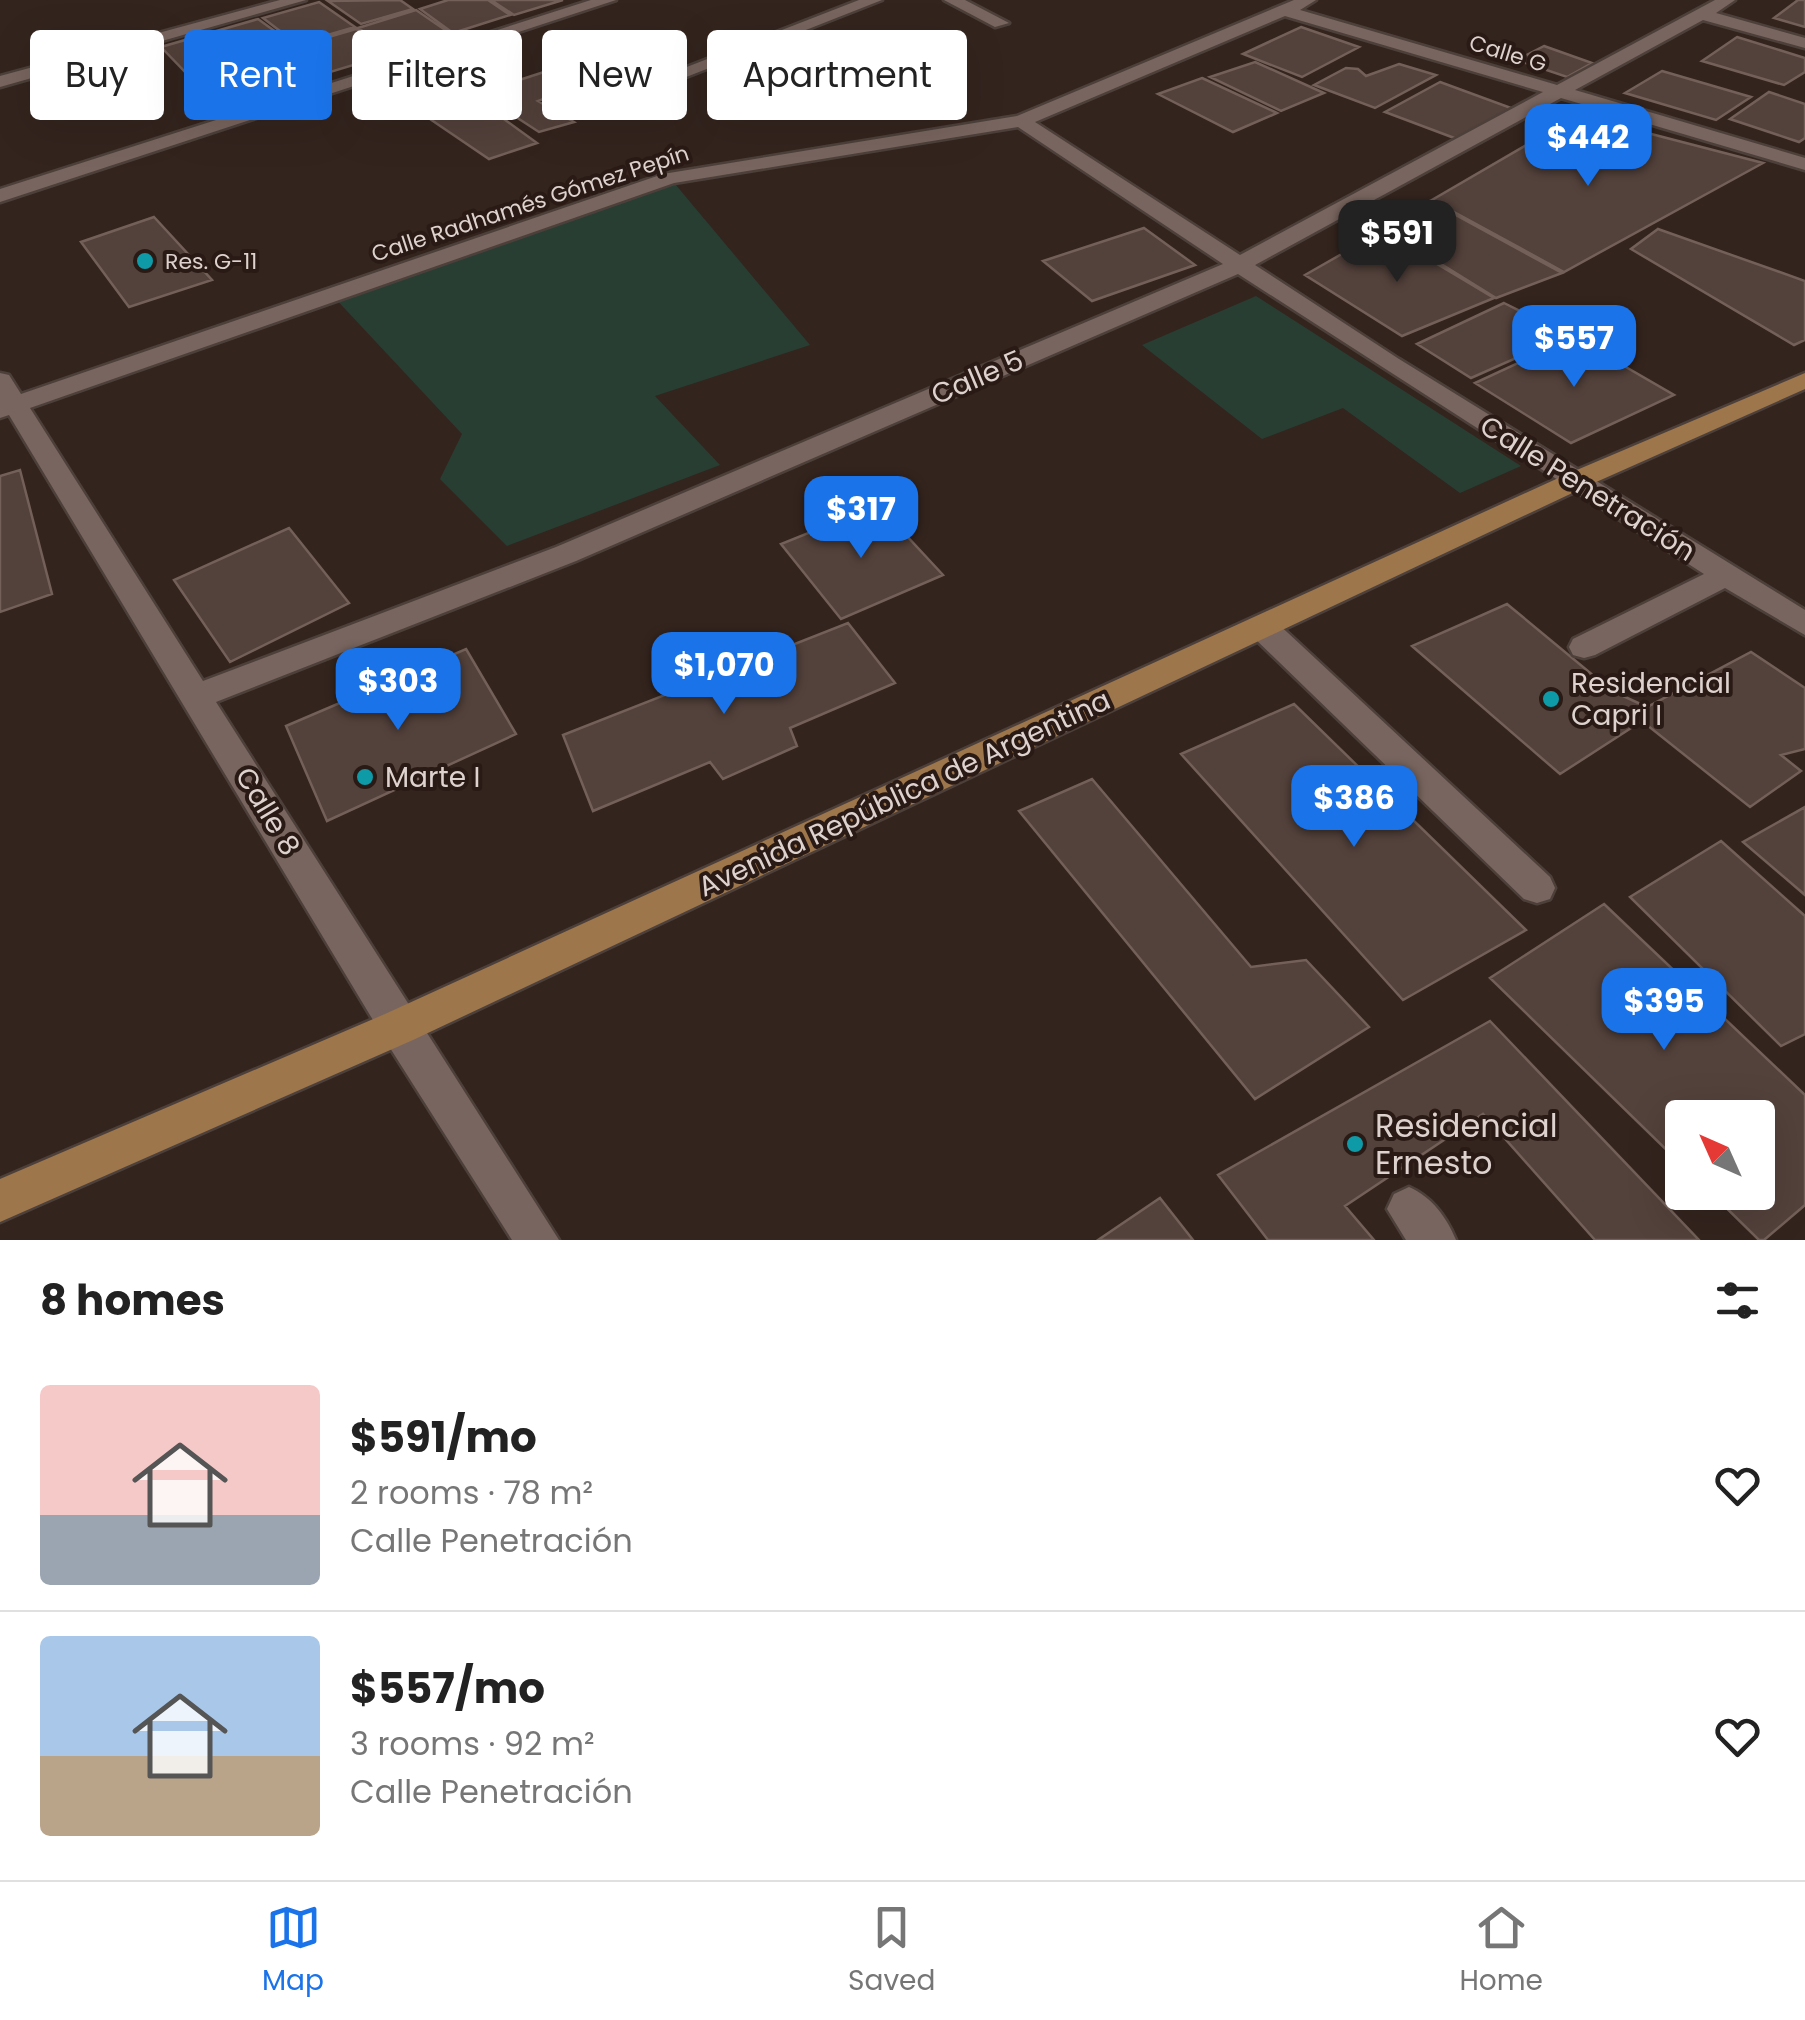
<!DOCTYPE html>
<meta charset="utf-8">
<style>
body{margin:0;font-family:Poppins,sans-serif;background:#f6f6f6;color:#222;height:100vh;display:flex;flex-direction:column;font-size:38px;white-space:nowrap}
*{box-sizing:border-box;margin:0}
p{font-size:32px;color:#767676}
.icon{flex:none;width:55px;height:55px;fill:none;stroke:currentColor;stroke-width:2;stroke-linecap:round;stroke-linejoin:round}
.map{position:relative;height:1240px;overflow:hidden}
.details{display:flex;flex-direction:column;background:#fff;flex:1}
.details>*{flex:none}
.guide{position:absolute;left:30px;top:30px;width:1000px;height:90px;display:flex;gap:20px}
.needle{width:65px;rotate:315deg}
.fabs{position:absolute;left:1665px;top:1100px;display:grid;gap:20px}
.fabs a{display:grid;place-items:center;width:110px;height:110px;border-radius:10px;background:#fff;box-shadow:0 10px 40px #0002;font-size:50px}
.price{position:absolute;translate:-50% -85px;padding:0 22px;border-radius:20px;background:#1a73e8;color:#fff;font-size:32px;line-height:65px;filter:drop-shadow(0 2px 5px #0008)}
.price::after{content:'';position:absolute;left:50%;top:60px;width:30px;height:22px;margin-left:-15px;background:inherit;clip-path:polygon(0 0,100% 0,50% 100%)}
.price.active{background:#222;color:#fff}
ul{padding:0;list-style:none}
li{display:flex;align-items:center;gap:30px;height:250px;padding:0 40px}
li+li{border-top:2px solid #e0e0e0}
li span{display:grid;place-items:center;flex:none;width:280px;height:200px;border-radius:10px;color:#555}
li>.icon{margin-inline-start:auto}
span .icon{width:120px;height:120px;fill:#fffc;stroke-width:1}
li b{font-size:42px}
h2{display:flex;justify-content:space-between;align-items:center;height:120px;padding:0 40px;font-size:42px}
.pill{padding:0 35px;border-radius:10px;background:#fff;box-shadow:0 10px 40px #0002;font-size:35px;line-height:90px}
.pill.active{background:#1a73e8;color:#fff}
.tabs{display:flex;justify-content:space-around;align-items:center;height:140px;border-top:2px solid #e0e0e0;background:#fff;font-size:28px;color:#767676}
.tabs a{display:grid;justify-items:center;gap:5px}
.tabs .active{color:#1a73e8}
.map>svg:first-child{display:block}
.green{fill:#283e32}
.building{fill:#53413b;stroke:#736059;stroke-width:2.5}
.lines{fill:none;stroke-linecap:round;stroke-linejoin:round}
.minor-casing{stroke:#4d403b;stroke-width:5}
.major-casing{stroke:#4d403b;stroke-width:5}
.minor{fill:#79655f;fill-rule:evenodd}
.major{fill:#9e764c;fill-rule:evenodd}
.culture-dot{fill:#0f9aa8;stroke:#2a1a15;stroke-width:4}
.labels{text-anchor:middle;stroke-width:8;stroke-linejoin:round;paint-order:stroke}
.far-street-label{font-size:22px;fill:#ddd2ce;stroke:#2a1a15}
.far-poi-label{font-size:22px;fill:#ddd2ce;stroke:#2a1a15;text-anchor:start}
.street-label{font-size:28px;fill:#ddd2ce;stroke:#2a1a15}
.poi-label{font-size:28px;fill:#ddd2ce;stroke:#2a1a15;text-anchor:start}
.near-poi-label{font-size:32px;fill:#ddd2ce;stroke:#2a1a15;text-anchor:start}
</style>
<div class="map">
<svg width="1805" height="1240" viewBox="0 0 1805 1240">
<rect width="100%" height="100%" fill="#34241e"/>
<path class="green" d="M670,178L810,345L655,396L720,465L507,546L440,479L462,434L332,295Z
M1256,296L1521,466L1460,493L1343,408L1262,439L1142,345Z"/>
<path class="building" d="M400,0L413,9L361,24L328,1Z
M448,0H488L510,15L453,33L420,9Z
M491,0H563L514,15Z
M1798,0H1805V27L1774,18Z
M319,2L355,27L297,44L263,18Z
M416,10L451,34L395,52L358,28Z
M258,19L294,45L189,76L161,47Z
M1301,27L1359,47L1302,77L1243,54Z
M356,29L393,53L327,73L291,48Z
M1737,37L1805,58V72L1784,85L1702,61Z
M1544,46L1592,63L1567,77L1517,60Z
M288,49L323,74L257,95L222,68Z
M1255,62L1324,93L1281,111L1210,77Z
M572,63L626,111L595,117L562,92L538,101L574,122L539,132L479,93Z
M1399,64L1436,75L1375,108L1314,85L1346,68L1358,69L1366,76Z
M1662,71L1751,97L1716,120L1625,93Z
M1202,78L1277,113L1233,132L1158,94Z
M1440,82L1511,108L1457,139L1385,112Z
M1769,92L1805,104V138L1799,142L1730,119Z
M476,99L537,143L489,159L424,115Z
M1578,115L1763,163L1564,272L1432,200Z
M1430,201L1562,273L1496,298L1383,228Z
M154,217L212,280L129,307L81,242Z
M1144,228L1195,265L1092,301L1043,261Z
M1658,229L1805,281V340L1794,345L1631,249Z
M1382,231L1494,298L1402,336L1305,275Z
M1504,303L1568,335L1471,378L1417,344Z
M1574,337L1674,395L1571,443L1475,383Z
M20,470L52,594L0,612V476Z
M878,505L943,575L841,619L781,544Z
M289,528L349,603L230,662L174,580Z
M1507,604L1612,691L1647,707L1751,652L1805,688V749L1781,755L1801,771L1750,807L1642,721L1560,774L1412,646Z
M848,623L895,683L790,728L797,746L723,779L710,762L593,811L563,735Z
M466,649L516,734L327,821L286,726Z
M1294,704L1526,930L1403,1000L1181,754Z
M1092,779L1251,967L1306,960L1369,1027L1255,1099L1019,811Z
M1805,807V895L1743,842Z
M1721,841L1805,916V1034L1781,1046L1630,897Z
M1604,904L1805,1095V1205L1764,1240H1759L1710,1192H1758V1118H1682V1165L1490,978Z
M1490,1021L1699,1240H1595L1483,1114L1345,1206L1374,1240H1268L1218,1175Z
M1160,1198L1193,1240H1098Z"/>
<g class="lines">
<g class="minor-casing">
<path id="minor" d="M280,0H306L0,87V76Z
M591,0H616L0,202V189Z
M859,0H882L676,81L670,82L661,77Z
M944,0H965L1009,23L995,27Z
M1294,0H1316L1300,10L1557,85L1715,0H1735L1716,13L1805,38V48L1703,20L1575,90L1805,158V170L1561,98L1255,265L1399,359L1805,610V635L1725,588L1595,655L1584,658L1573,655L1569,647L1573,639L1704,574L1238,274L576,561L216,702L559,1240H512L385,1040L9,415L0,418V373L9,375L21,394L663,174L1017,116ZM1285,16L1543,92L1240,255L1035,122ZM1018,127L1223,264L556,547L203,681L30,408L674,183Z
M1262,616L1273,619L1550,877L1555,888L1550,899L1537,903L1524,899L1251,635L1247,627L1251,619Z
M1409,1187C1432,1197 1447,1218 1456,1240H1406L1387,1209L1394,1194Z"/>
</g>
<g class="major-casing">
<path id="major" d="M1805,373V389L1585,487L413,1040L0,1222V1179L385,1014L1565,475Z"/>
</g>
<use href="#minor" class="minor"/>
<use href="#major" class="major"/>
</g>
<g class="culture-dot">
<circle cx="145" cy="261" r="10"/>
<circle cx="1551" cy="699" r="10"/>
<circle cx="365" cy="777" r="10"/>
<circle cx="1355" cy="1144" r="10"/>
</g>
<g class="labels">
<g class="far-street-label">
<text transform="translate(1508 53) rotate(17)" y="8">Calle G</text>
<text transform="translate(530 203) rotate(-18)" y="8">Calle Radhamés Gómez Pepín</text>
</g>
<g class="far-poi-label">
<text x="165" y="269">Res. G-11</text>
</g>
<g class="street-label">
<text transform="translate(977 377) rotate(-23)" y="10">Calle 5</text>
<text transform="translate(1588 488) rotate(32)" y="10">Calle Penetración</text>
<text transform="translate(904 793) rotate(-25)" y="10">Avenida República de Argentina</text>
<text transform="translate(268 811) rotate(59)" y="10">Calle 8</text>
</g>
<g class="poi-label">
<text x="1571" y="693">Residencial<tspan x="1571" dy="32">Capri I</tspan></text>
<text x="385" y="787">Marte I</text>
</g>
<g class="near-poi-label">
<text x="1375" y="1137">Residencial<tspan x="1375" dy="37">Ernesto</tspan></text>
</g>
</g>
</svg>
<div class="fabs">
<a><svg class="needle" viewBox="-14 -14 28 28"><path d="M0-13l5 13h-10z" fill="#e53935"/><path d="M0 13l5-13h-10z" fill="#767676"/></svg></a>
</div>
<b class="price" style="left:1588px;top:189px">$442</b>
<b class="price active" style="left:1397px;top:285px">$591</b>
<b class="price" style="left:1574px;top:390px">$557</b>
<b class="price" style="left:861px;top:561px">$317</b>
<b class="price" style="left:724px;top:717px">$1,070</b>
<b class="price" style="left:398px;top:733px">$303</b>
<b class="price" style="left:1354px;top:850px">$386</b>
<b class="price" style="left:1664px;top:1053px">$395</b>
<div class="guide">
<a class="pill">Buy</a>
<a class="pill active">Rent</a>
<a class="pill">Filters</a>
<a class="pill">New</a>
<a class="pill">Apartment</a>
</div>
</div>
<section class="details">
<h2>8 homes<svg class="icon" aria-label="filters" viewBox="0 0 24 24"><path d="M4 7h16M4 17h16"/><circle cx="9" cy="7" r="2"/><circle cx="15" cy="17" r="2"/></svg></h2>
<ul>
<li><span style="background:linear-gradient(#f6c9c9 65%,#9aa5b1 0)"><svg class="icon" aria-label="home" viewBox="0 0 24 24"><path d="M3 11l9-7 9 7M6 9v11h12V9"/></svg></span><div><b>$591/mo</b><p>2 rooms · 78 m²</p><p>Calle Penetración</p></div><svg class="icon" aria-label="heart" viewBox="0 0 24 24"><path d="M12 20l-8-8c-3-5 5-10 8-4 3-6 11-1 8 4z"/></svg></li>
<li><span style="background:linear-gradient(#a9c7e8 60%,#b9a48a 0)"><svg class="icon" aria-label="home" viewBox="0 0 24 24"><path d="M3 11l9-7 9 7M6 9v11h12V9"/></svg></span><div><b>$557/mo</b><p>3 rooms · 92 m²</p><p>Calle Penetración</p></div><svg class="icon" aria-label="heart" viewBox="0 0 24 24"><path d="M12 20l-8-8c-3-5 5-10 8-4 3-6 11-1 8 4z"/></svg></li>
</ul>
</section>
<nav class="tabs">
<a class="active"><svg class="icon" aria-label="map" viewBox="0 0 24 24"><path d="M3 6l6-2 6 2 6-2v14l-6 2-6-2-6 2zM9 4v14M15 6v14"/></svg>Map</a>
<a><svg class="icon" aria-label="saved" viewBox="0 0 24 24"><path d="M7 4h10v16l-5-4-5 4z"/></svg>Saved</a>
<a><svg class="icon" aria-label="home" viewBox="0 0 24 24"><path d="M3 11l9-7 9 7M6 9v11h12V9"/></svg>Home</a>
</nav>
